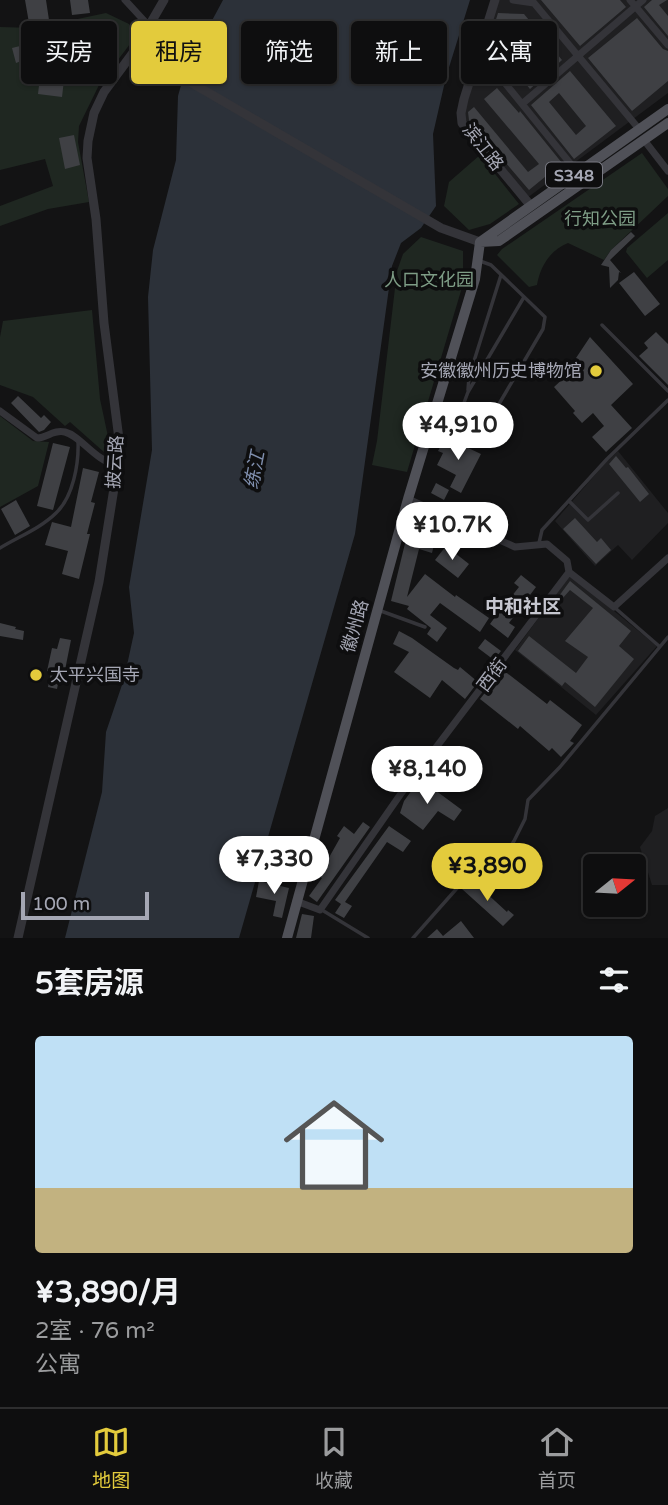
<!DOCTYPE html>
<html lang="zh">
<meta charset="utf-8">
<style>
body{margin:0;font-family:"Varela Round","Noto Sans SC",sans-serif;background:#171718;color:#f1f3f6;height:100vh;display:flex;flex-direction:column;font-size:26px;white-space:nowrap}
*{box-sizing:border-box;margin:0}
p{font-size:23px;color:#9b9c9e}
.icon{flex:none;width:38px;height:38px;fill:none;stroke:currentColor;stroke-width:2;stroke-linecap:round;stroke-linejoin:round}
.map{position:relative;height:938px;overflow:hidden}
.details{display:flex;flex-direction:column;background:#0e0e0f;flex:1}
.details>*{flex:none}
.banner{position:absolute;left:21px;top:21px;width:626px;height:63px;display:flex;gap:14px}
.needle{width:46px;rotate:72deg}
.buttons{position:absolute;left:583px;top:854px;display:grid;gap:14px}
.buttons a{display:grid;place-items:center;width:63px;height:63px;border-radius:7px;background:#0e0e0f;box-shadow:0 2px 5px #0004,0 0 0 2px #2e2e2f;font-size:35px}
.scale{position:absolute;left:21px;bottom:18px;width:128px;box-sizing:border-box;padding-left:7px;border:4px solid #a5a7b4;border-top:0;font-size:19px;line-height:24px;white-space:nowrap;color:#a5a7b4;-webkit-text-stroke:5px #0e0e0f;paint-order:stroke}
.price{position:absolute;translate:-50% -60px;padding:0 16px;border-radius:24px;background:#fff;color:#222;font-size:23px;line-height:46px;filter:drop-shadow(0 2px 4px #0008)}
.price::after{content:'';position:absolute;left:50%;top:42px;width:21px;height:16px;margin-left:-10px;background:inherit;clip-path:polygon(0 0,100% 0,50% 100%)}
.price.selected{background:#e3cb3c;color:#111}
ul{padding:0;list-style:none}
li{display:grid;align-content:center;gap:14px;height:371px;padding:0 35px}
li+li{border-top:2px solid #2e2e2f}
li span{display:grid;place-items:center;height:217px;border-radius:7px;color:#555}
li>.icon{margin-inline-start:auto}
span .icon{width:126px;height:126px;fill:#fffc;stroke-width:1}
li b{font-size:30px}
h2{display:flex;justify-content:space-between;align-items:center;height:84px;padding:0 35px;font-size:30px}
.tag{padding:0 24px;border-radius:7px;background:#0e0e0f;box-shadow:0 2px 5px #0004,0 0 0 2px #2e2e2f;font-size:24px;line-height:63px}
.tag.selected{background:#e3cb3c;color:#111}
.dock{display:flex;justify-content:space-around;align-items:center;height:98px;border-top:2px solid #2e2e2f;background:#0e0e0f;font-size:19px;color:#9b9c9e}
.dock a{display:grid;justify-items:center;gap:4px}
.dock .selected{color:#e3cb3c}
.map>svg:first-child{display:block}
.built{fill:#1f1f21}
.green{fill:#1f2721}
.water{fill:#2c3139}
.building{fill:#3f4044;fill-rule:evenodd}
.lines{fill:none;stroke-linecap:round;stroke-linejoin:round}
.service{stroke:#343439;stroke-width:3.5}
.minor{stroke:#343439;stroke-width:7}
.tertiary{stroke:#343439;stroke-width:9}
.primary{stroke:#505158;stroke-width:10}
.poi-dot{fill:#e3cb3c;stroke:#0e0e0f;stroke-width:2.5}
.labels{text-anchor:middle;stroke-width:7;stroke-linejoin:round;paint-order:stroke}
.shield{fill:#0e0e0f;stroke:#787982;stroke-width:2}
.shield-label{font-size:16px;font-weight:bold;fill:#a5a7b4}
.street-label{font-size:18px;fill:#a5a7b4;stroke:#0e0e0f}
.park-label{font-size:18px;fill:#7e9d86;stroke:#0e0e0f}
.poi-label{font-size:18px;fill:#a5a7b4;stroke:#0e0e0f;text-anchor:end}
.water-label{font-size:19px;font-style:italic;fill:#7f8ead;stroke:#0e0e0f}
.neighbourhood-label{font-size:19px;font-weight:bold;fill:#c6c7d0;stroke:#0e0e0f}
</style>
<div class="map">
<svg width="668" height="938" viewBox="0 0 668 938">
<rect width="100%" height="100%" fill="#131314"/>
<path class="built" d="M496,0H668V93L527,198L467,126L464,107Z
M618,451L668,513V523L632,560L618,545L595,566L555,521L606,462Z
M570,575L657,646L596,715L515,650Z
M668,808V885H652L640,847L652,831L655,816Z"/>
<path class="green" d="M106,13L129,24L133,40L99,85L79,126L78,142L89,202L48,209L0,226V206L53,186L45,159L0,170V27L35,28Z
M642,153L668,189V196L611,250L604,260L568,243C550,250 540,267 537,285L529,287L497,255L502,249Z
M480,155L519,204L490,224L469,230L444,206L449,182Z
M668,213V260L647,278L626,252L627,248Z
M421,237L463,251V284L407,472L372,465L377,441L397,271L403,254Z
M92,310L100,399L113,460L70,422L65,426L33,397L0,385V337L3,321Z
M0,416L33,441L49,442L38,486L0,507Z"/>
<path class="water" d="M223,0H470L446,77L433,134L436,206L421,228L401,243L392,266L355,534L239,938H65L102,792L106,732L124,679L134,633L129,587L152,450L148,297L153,250L176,160L178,96L185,71Z"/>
<path class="building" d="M25,0H46L49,20L29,23Z
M70,0H88L90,13L72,15Z
M541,0H620L626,7L580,46Z
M652,0H667L659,5L668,16V36L644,7Z
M498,13L524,14L562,60L551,70L546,67L507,21L506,40L540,80L530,89L493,44V29Z
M637,18L663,49L668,51V81L632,111L588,58Z
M66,32L70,45L38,54L34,40Z
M20,46L24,60L16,63L12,48Z
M570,71L616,126L574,159L531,105ZM559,93L586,126L576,135L549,102Z
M40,77L64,80L62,97L38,94Z
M497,88L519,113L520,111L562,163L529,190L469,120L468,112L474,107L528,172L539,164L484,99Z
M74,135L80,165L65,169L59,138Z
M631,232L635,236L610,260L621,273L619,272L618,280L610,288L609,267L601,265L611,250Z
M634,272L660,304L645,316L619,283Z
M656,332L668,344V385L639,356L648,348L644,343Z
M590,337L633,384L611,405L632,428L606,452L592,437L604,426L593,413L582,423L573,413L575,411L554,387L580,363L576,358Z
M18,396L41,418L44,415L51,422L44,430L39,432L11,403Z
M445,437L481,454L461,493L450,487L456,475L437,465L443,453L438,451Z
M53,443L70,447L53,510L37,506Z
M616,456L626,468L628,467L649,494L640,502L609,464Z
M83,468L99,472L91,502L95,503L87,534H90L79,579L62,574L68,551L45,545L52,522L71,527Z
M436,483L449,490L444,500L431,493Z
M16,500L30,526L15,535L1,509Z
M417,512L440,520L432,553L419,549L407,597L425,574L455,597L456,595L489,618L480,632L440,603L430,615L447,628L437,642L427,634L431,628L407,609L409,606L391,601L410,523L414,524Z
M575,518L597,542L601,538L611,550L596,564L563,529Z
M446,546L469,564L458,578L435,560Z
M521,575L536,587L509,623L515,627L508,638L490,624L501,609L497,606L503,599L507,602L519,587L514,583Z
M570,581L631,631L619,646L634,659L595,707L565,682L562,686L518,651L529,636L576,673L588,657L565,641L593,608L570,590L562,599L559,596Z
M0,623L16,627L15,629L24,631L23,640L0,636Z
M399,631L412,638L454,668L458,670L460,667L478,682L465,699L442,680L430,698L394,672L409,652L393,644Z
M60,638L71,640L64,675L60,674L57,689L48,687L51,672L47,671L52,648L57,649Z
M485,639L501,651L494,660L478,648Z
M503,670L547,704L550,700L582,725L570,741L574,743L561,757L552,748L549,751L520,726L518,729L480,699Z
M420,779L462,810L454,821L438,811L423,830L400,813L404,801Z
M363,822L370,827L317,902L309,896L322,878L314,875L318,863L323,865L324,860L327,861L340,838L337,836L344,826L354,834Z
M389,826L411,841L403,852L387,842L345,902L352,906L344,918L335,913L341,904L335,900Z
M471,879L507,912L508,910L514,915L503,926L462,889Z
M259,881L289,888L282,918L273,916L276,901L256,897Z
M302,914L314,916L311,938H296Z
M461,921L474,938H427L437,929L443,936Z"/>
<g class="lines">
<path class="service" d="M602,325L668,391
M468,390L469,377L501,275
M435,419L479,438L543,329L545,317L491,265L480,261
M455,427L468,392L524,297
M569,501L588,520L618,493
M539,543L542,530L607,459L668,400
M0,548C18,537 41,528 56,513C73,497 79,464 78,441
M614,607L659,646
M381,611L425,627
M322,910L368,938
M413,938L474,869L486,879L496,870L514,841L525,819L528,800L560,767L668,637"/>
<path class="minor" d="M125,0L149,26
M513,0L534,3L639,129
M630,0L668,45
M479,51L578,173
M522,104L643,0
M644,140L668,171
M0,411L37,438C47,438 54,429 65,432C81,436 94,460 118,466
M569,572L614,607L668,558
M296,901L320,910L400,795L569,572L567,561L547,544L515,547L408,499"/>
<path class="tertiary" d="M495,0L464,99L461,113L462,123L531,206
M135,50L441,228L480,242
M18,938L99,582L119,457V439L104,323L96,219L87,158L88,141L94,113L104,92L135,50L164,0"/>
<path class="primary" d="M480,242L499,241L668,123
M287,938L408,499L475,279L480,242L668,109"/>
</g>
<g class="poi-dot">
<circle cx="596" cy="371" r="7"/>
<circle cx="36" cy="675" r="7"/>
</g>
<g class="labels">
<rect class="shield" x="546" y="162.5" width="56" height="25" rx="5"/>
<g class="shield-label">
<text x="574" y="181">S348</text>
</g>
<g class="street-label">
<text transform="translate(483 147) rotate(52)" y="6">滨江路</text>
<text transform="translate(115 462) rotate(-86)" y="6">披云路</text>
<text transform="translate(355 626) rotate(-74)" y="6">徽州路</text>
<text transform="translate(492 675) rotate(-53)" y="6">西街</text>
</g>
<g class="park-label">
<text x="600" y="225">行知公园</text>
<text x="429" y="286">人口文化园</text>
</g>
<g class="poi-label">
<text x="582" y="377">安徽徽州历史博物馆</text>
<text x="50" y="681" text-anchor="start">太平兴国寺</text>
</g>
<g class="water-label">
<text transform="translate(254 470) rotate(-79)" y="7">练江</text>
</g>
<g class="neighbourhood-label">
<text x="523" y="613">中和社区</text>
</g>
</g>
</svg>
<div class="buttons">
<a><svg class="needle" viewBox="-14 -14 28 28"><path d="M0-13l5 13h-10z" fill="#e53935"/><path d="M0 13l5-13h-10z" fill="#9b9c9e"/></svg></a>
</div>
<div class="scale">100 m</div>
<b class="price" style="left:458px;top:462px">¥4,910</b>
<b class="price" style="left:452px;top:562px">¥10.7K</b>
<b class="price" style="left:427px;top:806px">¥8,140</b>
<b class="price" style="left:274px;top:896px">¥7,330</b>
<b class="price selected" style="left:487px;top:903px">¥3,890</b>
<div class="banner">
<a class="tag">买房</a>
<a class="tag selected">租房</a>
<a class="tag">筛选</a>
<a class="tag">新上</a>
<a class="tag">公寓</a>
</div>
</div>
<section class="details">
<h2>5套房源<svg class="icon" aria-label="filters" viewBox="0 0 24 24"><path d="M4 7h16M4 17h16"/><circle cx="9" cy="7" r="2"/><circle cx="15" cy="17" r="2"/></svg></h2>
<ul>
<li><span style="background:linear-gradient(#bfe0f5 70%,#c2b280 0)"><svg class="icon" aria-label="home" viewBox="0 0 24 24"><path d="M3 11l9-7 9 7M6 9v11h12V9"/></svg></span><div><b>¥3,890/月</b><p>2室 · 76 m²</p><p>公寓</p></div></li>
</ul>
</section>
<nav class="dock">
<a class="selected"><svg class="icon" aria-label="map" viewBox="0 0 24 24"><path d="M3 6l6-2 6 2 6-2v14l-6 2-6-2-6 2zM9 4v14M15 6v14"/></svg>地图</a>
<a><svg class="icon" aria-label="saved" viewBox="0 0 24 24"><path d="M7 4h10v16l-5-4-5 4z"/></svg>收藏</a>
<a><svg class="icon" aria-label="home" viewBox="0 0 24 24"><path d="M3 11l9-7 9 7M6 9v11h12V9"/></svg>首页</a>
</nav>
